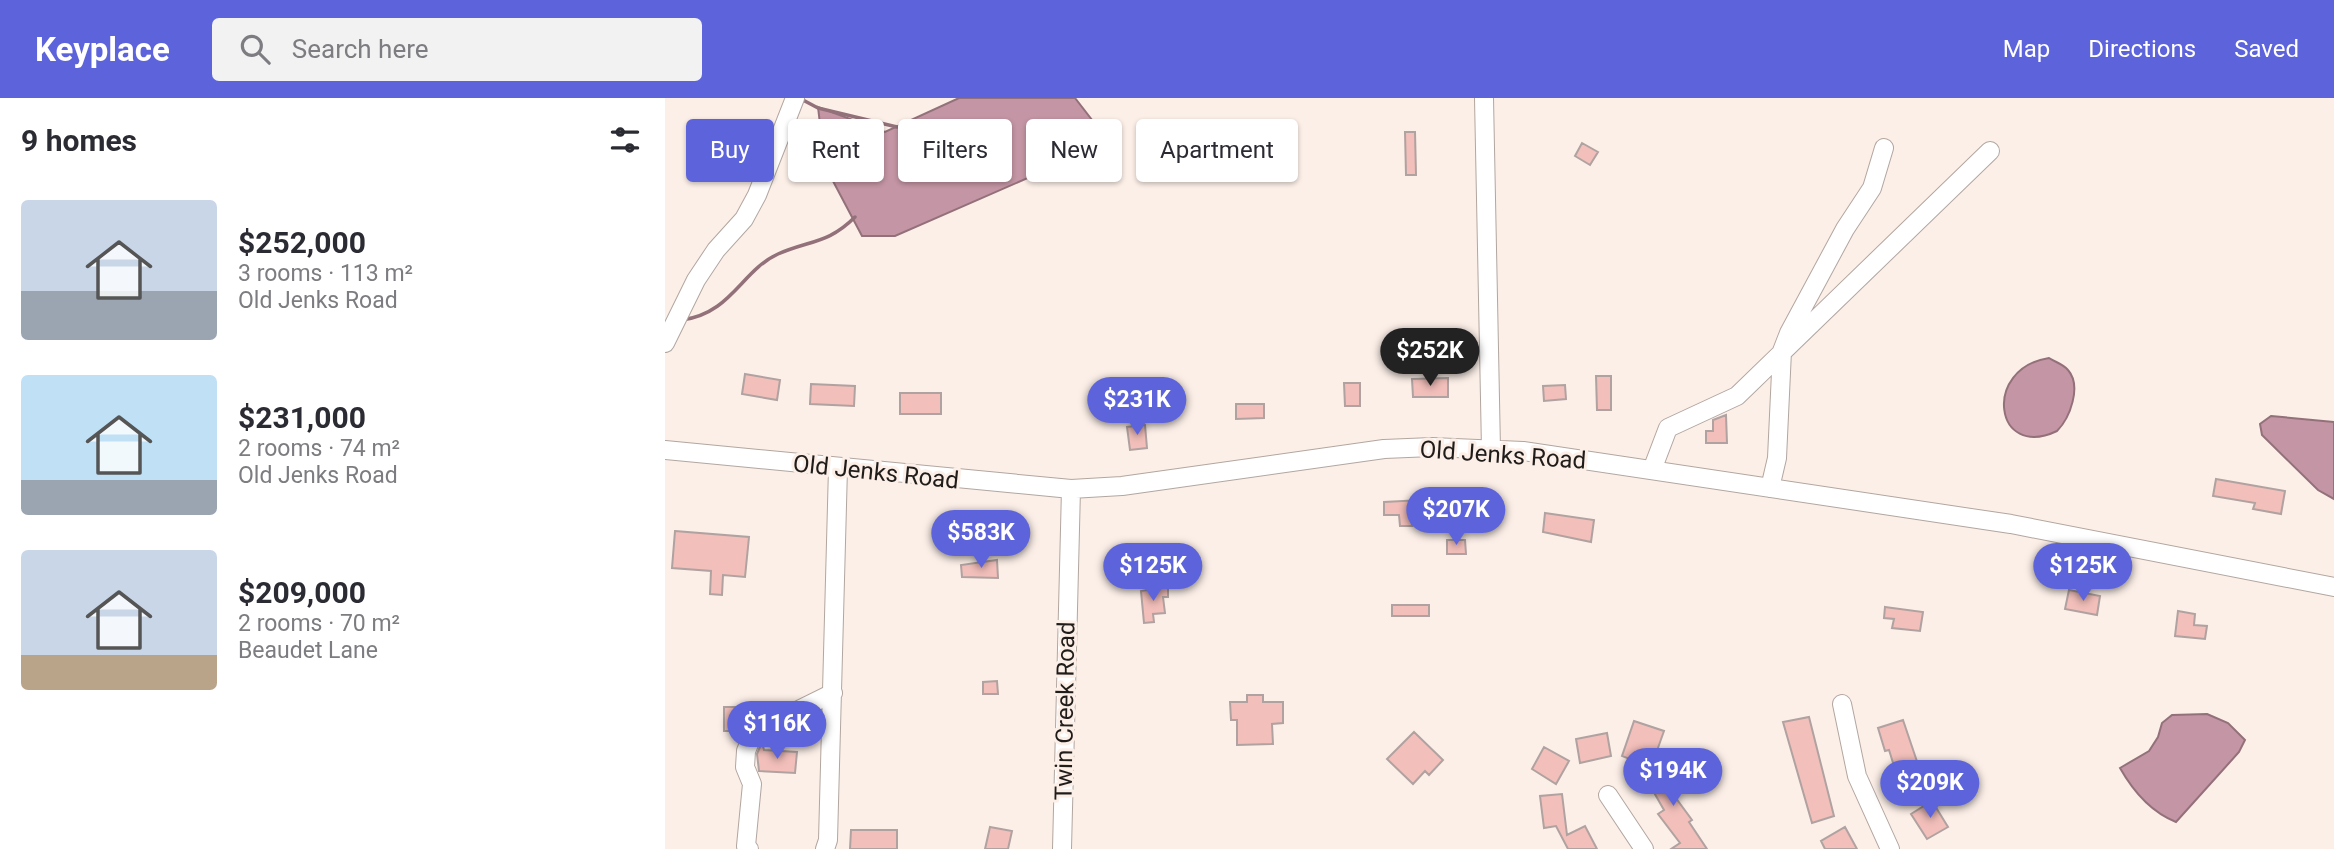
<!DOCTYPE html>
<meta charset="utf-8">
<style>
body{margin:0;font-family:Roboto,sans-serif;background:#f2f2f3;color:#2b2b33;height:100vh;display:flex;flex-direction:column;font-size:26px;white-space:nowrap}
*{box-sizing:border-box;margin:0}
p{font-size:23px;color:#7c7c81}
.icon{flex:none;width:38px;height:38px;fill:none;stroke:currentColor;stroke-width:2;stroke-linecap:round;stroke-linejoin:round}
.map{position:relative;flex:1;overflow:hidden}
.details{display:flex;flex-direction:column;background:#fff;width:665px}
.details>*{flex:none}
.guide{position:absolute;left:21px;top:21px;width:665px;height:63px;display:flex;gap:14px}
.price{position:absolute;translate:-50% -60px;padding:0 16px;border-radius:24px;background:#5d63db;color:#fff;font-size:23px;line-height:46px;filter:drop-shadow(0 2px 4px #0008)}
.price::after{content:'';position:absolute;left:50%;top:42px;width:21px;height:16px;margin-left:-10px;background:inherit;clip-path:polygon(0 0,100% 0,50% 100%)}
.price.active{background:#222;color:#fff}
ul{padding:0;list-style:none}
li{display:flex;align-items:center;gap:21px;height:175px;padding:0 21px}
li span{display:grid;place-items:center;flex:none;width:196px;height:140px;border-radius:7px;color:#555}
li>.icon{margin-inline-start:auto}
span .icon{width:84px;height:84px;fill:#fffc;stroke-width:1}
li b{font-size:30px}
h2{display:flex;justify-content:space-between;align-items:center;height:84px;padding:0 21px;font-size:30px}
.pill{padding:0 24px;border-radius:7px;background:#fff;box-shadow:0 2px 5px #0004;font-size:24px;line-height:63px}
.pill.active{background:#5d63db;color:#fff}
header{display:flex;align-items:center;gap:42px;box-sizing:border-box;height:98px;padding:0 35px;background:#5d63db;color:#fff}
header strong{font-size:33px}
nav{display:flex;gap:38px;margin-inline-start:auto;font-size:24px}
.search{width:490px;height:63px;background:#f2f2f3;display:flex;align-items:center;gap:18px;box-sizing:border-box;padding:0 24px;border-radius:7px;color:#7c7c81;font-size:26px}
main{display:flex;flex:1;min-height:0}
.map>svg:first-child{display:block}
.water{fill:#c495a4;stroke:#93717a;stroke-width:2}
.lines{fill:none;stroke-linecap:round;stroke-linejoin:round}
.stream{stroke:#93717a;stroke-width:3.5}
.building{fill:#f2bfba;stroke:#b0a2a0;stroke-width:2}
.minor-casing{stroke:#b2a6a0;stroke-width:20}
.minor{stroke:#fff;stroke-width:18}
.labels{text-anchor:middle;stroke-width:6;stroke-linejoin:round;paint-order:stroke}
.street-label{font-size:24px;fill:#201c19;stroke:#fcefe8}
</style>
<header>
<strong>Keyplace</strong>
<div class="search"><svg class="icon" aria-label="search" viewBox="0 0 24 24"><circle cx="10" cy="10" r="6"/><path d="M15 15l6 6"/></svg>Search here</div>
<nav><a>Map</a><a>Directions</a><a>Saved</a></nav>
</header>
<main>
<section class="details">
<h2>9 homes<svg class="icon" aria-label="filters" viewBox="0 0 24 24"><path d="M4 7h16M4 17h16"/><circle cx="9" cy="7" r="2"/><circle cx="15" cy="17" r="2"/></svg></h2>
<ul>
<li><span style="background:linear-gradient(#c9d6e8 65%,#9aa5b1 0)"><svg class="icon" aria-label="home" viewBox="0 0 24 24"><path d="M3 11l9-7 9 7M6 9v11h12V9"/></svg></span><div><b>$252,000</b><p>3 rooms · 113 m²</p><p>Old Jenks Road</p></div></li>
<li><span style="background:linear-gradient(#bfe0f5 75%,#9aa5b1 0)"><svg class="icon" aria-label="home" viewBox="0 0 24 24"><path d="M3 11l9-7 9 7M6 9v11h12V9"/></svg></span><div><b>$231,000</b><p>2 rooms · 74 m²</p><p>Old Jenks Road</p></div></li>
<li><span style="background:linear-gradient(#c9d6e8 75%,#b9a48a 0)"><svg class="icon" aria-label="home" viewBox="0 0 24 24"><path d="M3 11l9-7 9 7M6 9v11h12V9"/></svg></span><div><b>$209,000</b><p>2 rooms · 70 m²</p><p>Beaudet Lane</p></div></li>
</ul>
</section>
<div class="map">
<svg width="1669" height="751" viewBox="0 0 1669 751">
<rect width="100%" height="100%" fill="#fcefe8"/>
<path class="water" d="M294,0H410L434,31L413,58L230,138H197L160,68L153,9L220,34Z
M1384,260C1390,264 1398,266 1403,272C1417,288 1405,320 1392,333C1329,363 1317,270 1384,260Z
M1606,318L1669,324V401L1653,392L1597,337L1595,326Z
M1542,616L1563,625L1580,642L1574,654L1511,724C1486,714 1468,693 1455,670L1484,653L1493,639L1497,625L1507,617Z"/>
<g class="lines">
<path class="stream" d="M136,1L153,10L232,29
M17,222C67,215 76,173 113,156C145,142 163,146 190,119"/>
</g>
<path class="building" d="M740,34H750L751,77H741Z
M917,45L933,54L925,67L910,58Z
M80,276L115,282L112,302L77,296Z
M931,278H946V312H932Z
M783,280V299H748L747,281Z
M679,285H695V308H680Z
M146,286L190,288L189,308L145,306Z
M900,287L901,301L879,303L878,288Z
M235,295H276V316H235Z
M571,306H599V320L571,321Z
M1061,317L1062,345H1041V333H1048V322Z
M480,327L482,350L465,352L462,329Z
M1551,381L1620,393L1616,416L1588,411L1590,405L1548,398Z
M818,399L819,418H787V400Z
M757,402V417H746L747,428H735L734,417H719V404Z
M880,415L929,422L926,444L878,434Z
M10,433L84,439L80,479L58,477L57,497L45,496L46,473L7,470Z
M782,442H800L801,456H782Z
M332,462L333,480L297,479L296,467Z
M503,489V499H498L500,515L488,516L489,524L479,525L476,493Z
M1404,492L1435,498L1432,517L1400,511Z
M727,507H764V518H727Z
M1220,509L1258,514L1255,533L1227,530L1229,521L1219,520Z
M1513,513L1530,516L1529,527L1542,528L1540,541L1510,538Z
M332,583L333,596H318V584Z
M582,597H598V604H618V625L607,626L608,646L572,647V622H566L565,604H582Z
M59,609H80L77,633H59Z
M1144,619L1169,718L1147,725L1118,624Z
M1238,622L1262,693L1239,700L1224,652L1220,653L1213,630Z
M969,623L999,633L989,661L970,654L967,662L957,658Z
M749,634L778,662L764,677L760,673L748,686L722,661Z
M942,635L946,658L915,665L911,641Z
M97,644L99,652L132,654L130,675L94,673L92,656Z
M879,649L904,663L891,686L867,671Z
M1002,663L1015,686L1005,692L1027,722L1024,724L1042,751H1006L1015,745L993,716L999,712L979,677Z
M897,696L902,737L920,728L932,751H903L891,728L879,730L875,698Z
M1267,703L1283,729L1262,741L1246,716Z
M325,729L347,733L343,751H320Z
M1180,729L1192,751H1160L1156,743Z
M186,732H232V751H185Z"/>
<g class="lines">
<g class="minor-casing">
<path id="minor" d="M819,0L826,351
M0,245L31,182L51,152L79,121L92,97L130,0
M0,352L406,391L457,388L719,351L767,349L858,353L1346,426L1669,489
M987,372L1003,330L1072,298L1325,53
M1105,390L1112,360L1117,253L1124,235L1180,131L1207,90L1219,50
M1177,606L1192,678L1225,751
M943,697L979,751
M84,751L81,748L87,686L80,669L81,653L89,634L168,595
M160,751L163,742L173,370
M397,751L406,391"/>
</g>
<use href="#minor" class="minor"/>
</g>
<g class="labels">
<g class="street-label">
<text transform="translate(838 357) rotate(4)" y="8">Old Jenks Road</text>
<text transform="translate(211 374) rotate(6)" y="8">Old Jenks Road</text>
<text transform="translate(400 613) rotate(-89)" y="8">Twin Creek Road</text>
</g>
</g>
</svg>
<b class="price active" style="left:765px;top:290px">$252K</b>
<b class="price" style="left:472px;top:339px">$231K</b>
<b class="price" style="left:791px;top:449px">$207K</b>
<b class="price" style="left:316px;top:472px">$583K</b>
<b class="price" style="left:488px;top:505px">$125K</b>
<b class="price" style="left:1418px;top:505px">$125K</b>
<b class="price" style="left:112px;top:663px">$116K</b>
<b class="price" style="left:1008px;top:710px">$194K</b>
<b class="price" style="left:1265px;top:722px">$209K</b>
<div class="guide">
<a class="pill active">Buy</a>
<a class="pill">Rent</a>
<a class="pill">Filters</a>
<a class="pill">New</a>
<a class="pill">Apartment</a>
</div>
</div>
</main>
